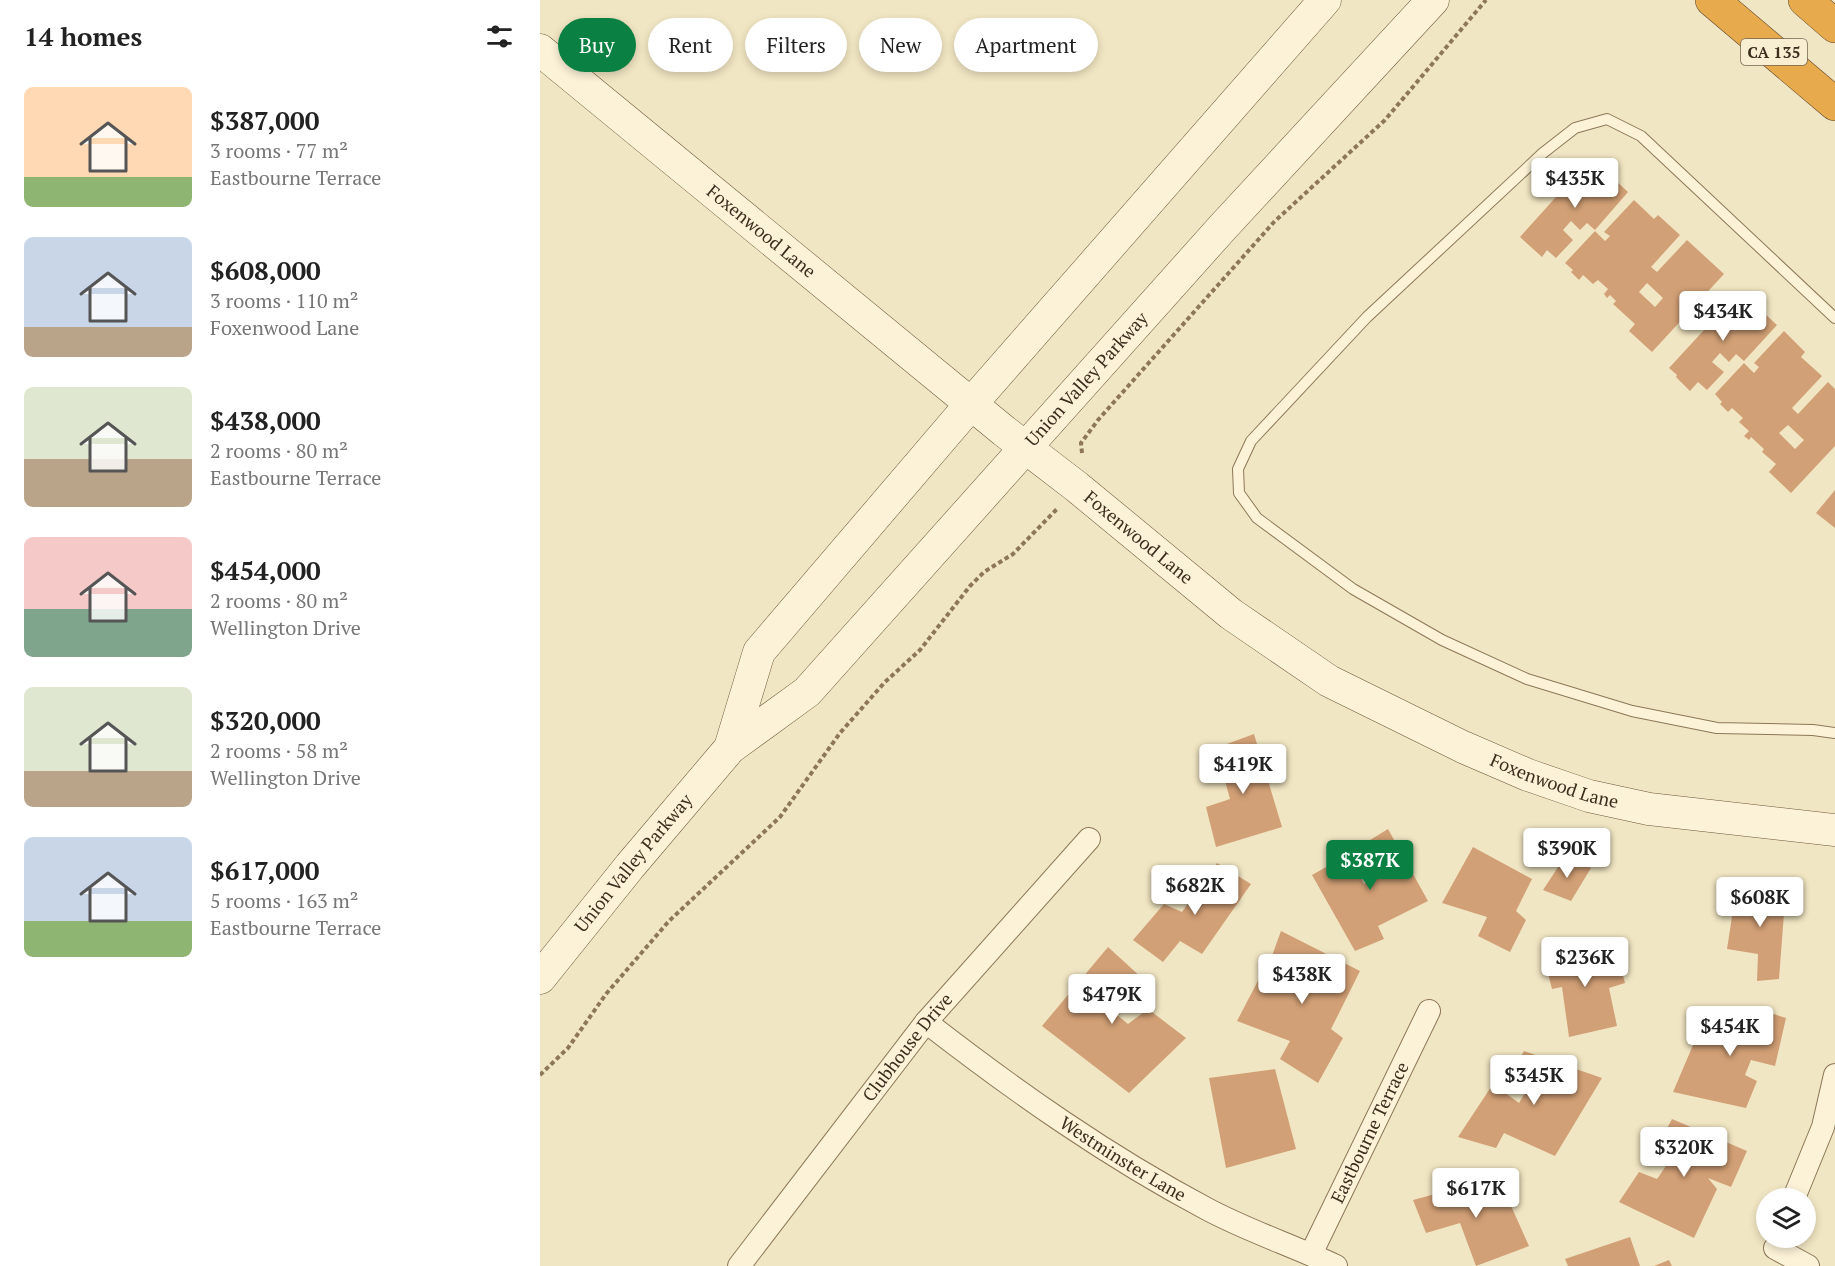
<!DOCTYPE html>
<meta charset="utf-8">
<style>
body{margin:0;font-family:"PT Serif",serif;background:#f6f6f6;color:#222;height:100vh;display:flex;flex-direction:column;font-size:22px;white-space:nowrap}
*{box-sizing:border-box;margin:0}
p{font-size:20px;color:#767676}
.icon{flex:none;width:33px;height:33px;fill:none;stroke:currentColor;stroke-width:2;stroke-linecap:round;stroke-linejoin:round}
.map{position:relative;flex:1;overflow:hidden}
.side{display:flex;flex-direction:column;background:#fff;width:540px}
.side>*{flex:none}
.banner{position:absolute;left:18px;top:18px;width:570px;height:54px;display:flex;gap:12px}
.tools{position:absolute;left:1216px;top:1188px;display:grid;gap:12px}
.tools a{display:grid;place-items:center;width:60px;height:60px;border-radius:50%;background:#fff;box-shadow:0 3px 9px #0003;font-size:30px}
.price{position:absolute;translate:-50% -51px;padding:0 14px;border-radius:6px;background:#fff;color:#222;font-size:20px;line-height:39px;filter:drop-shadow(0 2px 3px #0008)}
.price::after{content:'';position:absolute;left:50%;top:36px;width:18px;height:14px;margin-left:-9px;background:inherit;clip-path:polygon(0 0,100% 0,50% 100%)}
.price.active{background:#0b8043;color:#fff}
ul{padding:0;list-style:none}
li{display:flex;align-items:center;gap:18px;height:150px;padding:0 24px}
li span{display:grid;place-items:center;flex:none;width:168px;height:120px;border-radius:9px;color:#555}
li>.icon{margin-inline-start:auto}
span .icon{width:72px;height:72px;fill:#fffc;stroke-width:1}
li b{font-size:26px}
h2{display:flex;justify-content:space-between;align-items:center;height:72px;padding:0 24px;font-size:26px}
.tag{padding:0 21px;border-radius:27px;background:#fff;box-shadow:0 3px 9px #0003;font-size:21px;line-height:54px}
.tag.active{background:#0b8043;color:#fff}
main{display:flex;flex:1;min-height:0}
.map>svg:first-child{display:block}
.building{fill:#d2a076;fill-rule:evenodd}
.lines{fill:none;stroke-linecap:round;stroke-linejoin:round}
.lane-casing{stroke:#8d7758;stroke-width:12}
.street-casing{stroke:#8d7758;stroke-width:24}
.secondary-casing{stroke:#6f573b;stroke-width:33}
.highway-casing{stroke:#5b442c;stroke-width:34}
.path{stroke:#8d7758;stroke-width:4;stroke-dasharray:4.5 3;stroke-linecap:butt}
.lane{stroke:#fbf2d7;stroke-width:10}
.street{stroke:#fbf2d7;stroke-width:22}
.secondary{stroke:#fbf2d7;stroke-width:32}
.highway{stroke:#e7aa4d;stroke-width:33}
.labels{text-anchor:middle;stroke-width:4.5;stroke-linejoin:round;paint-order:stroke}
.shield{fill:#f8efd3;stroke:#746754;stroke-width:1.5}
.shield-label{font-size:16px;font-weight:bold;fill:#3c2d1d}
.street-label{font-size:18px;fill:#3c2d1d;stroke:#f8efd3}
</style>
<main>
<section class="side">
<h2>14 homes<svg class="icon" aria-label="filters" viewBox="0 0 24 24"><path d="M4 7h16M4 17h16"/><circle cx="9" cy="7" r="2"/><circle cx="15" cy="17" r="2"/></svg></h2>
<ul>
<li><span style="background:linear-gradient(#ffd9b3 75%,#8fb573 0)"><svg class="icon" aria-label="home" viewBox="0 0 24 24"><path d="M3 11l9-7 9 7M6 9v11h12V9"/></svg></span><div><b>$387,000</b><p>3 rooms · 77 m²</p><p>Eastbourne Terrace</p></div></li>
<li><span style="background:linear-gradient(#c9d6e8 75%,#b9a48a 0)"><svg class="icon" aria-label="home" viewBox="0 0 24 24"><path d="M3 11l9-7 9 7M6 9v11h12V9"/></svg></span><div><b>$608,000</b><p>3 rooms · 110 m²</p><p>Foxenwood Lane</p></div></li>
<li><span style="background:linear-gradient(#dfe7d0 60%,#b9a48a 0)"><svg class="icon" aria-label="home" viewBox="0 0 24 24"><path d="M3 11l9-7 9 7M6 9v11h12V9"/></svg></span><div><b>$438,000</b><p>2 rooms · 80 m²</p><p>Eastbourne Terrace</p></div></li>
<li><span style="background:linear-gradient(#f6c9c9 60%,#7fa58c 0)"><svg class="icon" aria-label="home" viewBox="0 0 24 24"><path d="M3 11l9-7 9 7M6 9v11h12V9"/></svg></span><div><b>$454,000</b><p>2 rooms · 80 m²</p><p>Wellington Drive</p></div></li>
<li><span style="background:linear-gradient(#dfe7d0 70%,#b9a48a 0)"><svg class="icon" aria-label="home" viewBox="0 0 24 24"><path d="M3 11l9-7 9 7M6 9v11h12V9"/></svg></span><div><b>$320,000</b><p>2 rooms · 58 m²</p><p>Wellington Drive</p></div></li>
<li><span style="background:linear-gradient(#c9d6e8 70%,#8fb573 0)"><svg class="icon" aria-label="home" viewBox="0 0 24 24"><path d="M3 11l9-7 9 7M6 9v11h12V9"/></svg></span><div><b>$617,000</b><p>5 rooms · 163 m²</p><p>Eastbourne Terrace</p></div></li>
</ul>
</section>
<div class="map">
<svg width="1295" height="1266" viewBox="0 0 1295 1266">
<rect width="100%" height="100%" fill="#f1e6c3"/>
<path class="building" d="M1051,158L1088,192L1055,230L1047,223L1040,230L1031,221L1023,230L1033,240L1016,258L1007,250L1002,257L980,237Z
M1094,200L1114,219L1118,215L1140,235L1111,267L1117,272L1147,240L1184,274L1112,352L1089,331L1095,324L1073,304L1076,301L1070,295L1067,298L1064,294L1068,289L1058,280L1053,284L1043,275L1039,280L1031,272L1033,270L1025,263L1055,231L1065,241L1070,236L1064,232ZM1107,283L1123,298L1115,307L1099,292Z
M1200,291L1237,325L1204,361L1196,354L1189,362L1180,353L1172,362L1184,372L1167,390L1158,382L1150,391L1136,377L1137,375L1129,368Z
M1244,331L1265,352L1261,357L1282,376L1252,408L1258,414L1288,382L1295,389V446L1251,493L1229,472L1236,464L1222,452L1224,449L1211,437L1209,440L1204,436L1209,431L1199,422L1203,418L1192,408L1188,412L1180,404L1182,402L1175,394L1204,363L1214,373L1219,367L1214,363ZM1248,425L1264,440L1255,449L1239,433Z
M1295,490V528L1276,513Z
M714,734L742,827L676,847L666,807L690,799L676,748Z
M848,829L888,901L838,926L844,939L815,951L772,875L809,854L824,884L838,875L822,845Z
M933,847L992,879L976,911L986,920L970,952L938,936L947,917L902,903Z
M1026,855L1051,868L1031,901L1003,890Z
M677,863L711,884L662,954L640,941L623,962L593,940L624,904L642,912Z
M1246,887L1239,979L1217,981L1218,954L1187,949L1196,891Z
M741,931L820,971L791,1029L803,1038L778,1083L740,1059L750,1041L697,1021L721,975L758,995L763,983L729,964Z
M1038,946L1039,955L1077,953L1085,983L1069,988L1077,1026L1029,1037L1022,987L1012,989L1003,954Z
M568,947L602,978L572,1011L588,1024L608,1009L646,1038L589,1093L502,1026Z
M1211,1007L1246,1018L1235,1066L1211,1060L1205,1075L1217,1081L1206,1108L1133,1092L1168,1010L1203,1025Z
M984,1051L1062,1078L1015,1156L964,1133L956,1148L918,1137L953,1084L979,1103L991,1083L974,1069Z
M735,1069L756,1149L686,1168L669,1078Z
M1132,1119L1207,1151L1191,1187L1168,1178L1177,1189L1154,1238L1079,1202L1099,1172L1117,1179L1126,1166L1110,1160Z
M958,1177L989,1246L936,1266L920,1223L886,1233L873,1200Z
M1090,1237L1100,1266H1028L1025,1259Z
M1129,1260L1132,1266H1114Z"/>
<g class="lines">
<g class="lane-casing">
<path id="lane" d="M1295,318L1101,136L1067,119L1035,128L1003,153L827,317L711,441L698,469L699,493L717,518L813,589L902,640L987,679L1092,711L1177,728L1273,730L1295,733"/>
</g>
<g class="street-casing">
<g id="street">
<path id="s1" d="M386,1022C475,1091 567,1156 667,1209C708,1231 754,1246 796,1266"/>
<path d="M1254,1198L1283,1127L1295,1075"/>
<path d="M1235,1248L1268,1266"/>
<path id="s2" d="M771,1254L889,1011"/>
<path id="s3" d="M199,1266L386,1022L549,839"/>
</g>
</g>
<g class="secondary-casing">
<g id="secondary">
<path id="s4" d="M0,50L464,431L537,487L691,614L789,681L923,747L988,775L1049,796L1109,809L1295,830"/>
<path d="M190,748L219,652L431,404L785,0"/>
<path id="s5" d="M0,978L90,866L190,748L267,692L682,228L893,0"/>
</g>
</g>
<g class="highway-casing">
<path id="highway" d="M1172,0L1295,104
M1265,0L1295,26"/>
</g>
<path class="path" d="M542,453L541,443L558,420L734,222L845,120L946,0
M0,1075L28,1048L66,994L129,921L240,817L300,733L345,682L380,650L430,586L444,572L473,554L517,509"/>
<use href="#lane" class="lane"/>
<use href="#street" class="street"/>
<use href="#secondary" class="secondary"/>
<use href="#highway" class="highway"/>
</g>
<g class="labels">
<rect class="shield" x="1201" y="39" width="66" height="26" rx="4.5"/>
<g class="shield-label">
<text x="1234" y="58">CA 135</text>
</g>
<g class="street-label">
<text dy="6" stroke="none"><textPath href="#s4" startOffset="286">Foxenwood Lane</textPath></text>
<text dy="6" stroke="none"><textPath href="#s5" startOffset="813">Union Valley Parkway</textPath></text>
<text dy="6" stroke="none"><textPath href="#s4" startOffset="772">Foxenwood Lane</textPath></text>
<text dy="6" stroke="none"><textPath href="#s4" startOffset="1258">Foxenwood Lane</textPath></text>
<text dy="6" stroke="none"><textPath href="#s5" startOffset="148">Union Valley Parkway</textPath></text>
<text dy="6" stroke="none"><textPath href="#s3" startOffset="276">Clubhouse Drive</textPath></text>
<text dy="6" stroke="none"><textPath href="#s2" startOffset="135">Eastbourne Terrace</textPath></text>
<text dy="6" stroke="none"><textPath href="#s1" startOffset="240">Westminster Lane</textPath></text>
</g>
</g>
</svg>
<div class="tools">
<a><svg class="icon" aria-label="layers" viewBox="0 0 24 24"><path d="M12 4l9 5-9 5-9-5zM3 14l9 5 9-5"/></svg></a>
</div>
<b class="price" style="left:1035px;top:209px">$435K</b>
<b class="price" style="left:1183px;top:342px">$434K</b>
<b class="price" style="left:703px;top:795px">$419K</b>
<b class="price" style="left:1027px;top:879px">$390K</b>
<b class="price active" style="left:830px;top:891px">$387K</b>
<b class="price" style="left:655px;top:916px">$682K</b>
<b class="price" style="left:1220px;top:928px">$608K</b>
<b class="price" style="left:1045px;top:988px">$236K</b>
<b class="price" style="left:762px;top:1005px">$438K</b>
<b class="price" style="left:572px;top:1025px">$479K</b>
<b class="price" style="left:1190px;top:1057px">$454K</b>
<b class="price" style="left:994px;top:1106px">$345K</b>
<b class="price" style="left:1144px;top:1178px">$320K</b>
<b class="price" style="left:936px;top:1219px">$617K</b>
<div class="banner">
<a class="tag active">Buy</a>
<a class="tag">Rent</a>
<a class="tag">Filters</a>
<a class="tag">New</a>
<a class="tag">Apartment</a>
</div>
</div>
</main>
